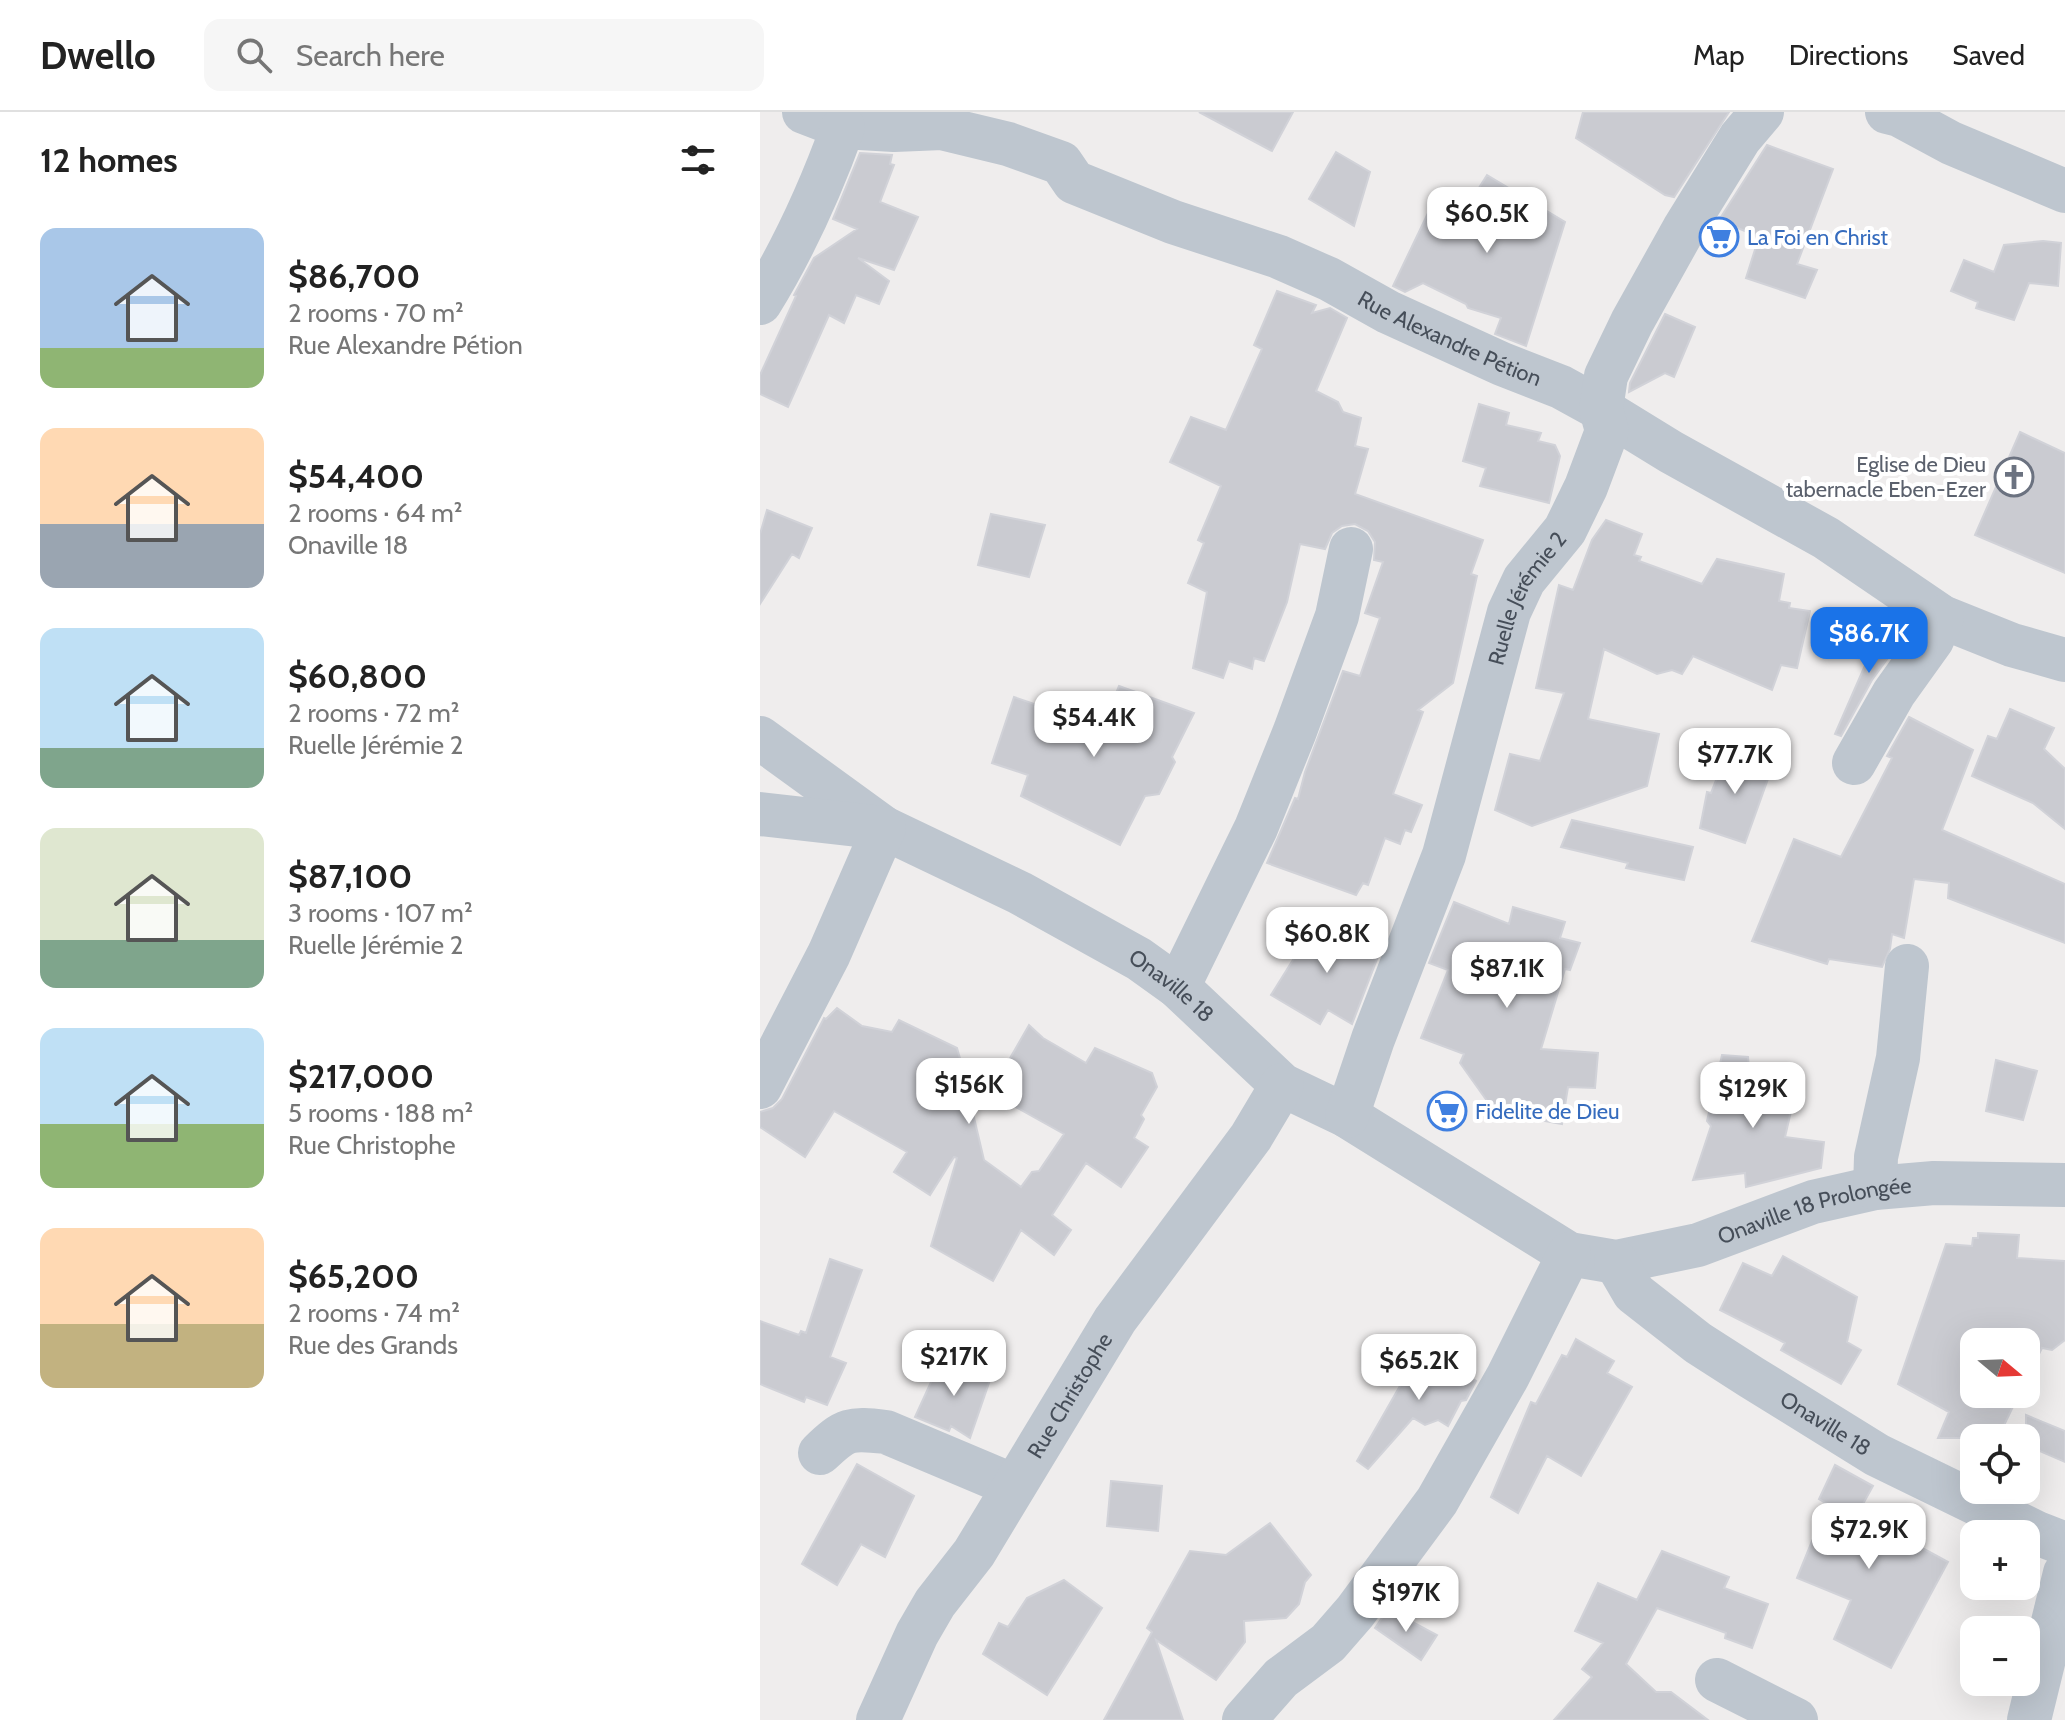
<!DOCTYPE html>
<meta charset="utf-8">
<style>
body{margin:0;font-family:Cabin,sans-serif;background:#f6f6f6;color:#222;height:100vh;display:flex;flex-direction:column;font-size:30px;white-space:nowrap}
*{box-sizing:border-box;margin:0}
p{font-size:26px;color:#767676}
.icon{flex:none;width:44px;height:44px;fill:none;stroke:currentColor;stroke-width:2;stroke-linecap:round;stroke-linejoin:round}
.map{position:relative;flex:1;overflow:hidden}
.side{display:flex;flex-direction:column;background:#fff;width:760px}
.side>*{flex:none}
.needle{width:52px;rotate:109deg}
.fabs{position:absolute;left:1200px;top:1216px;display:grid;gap:16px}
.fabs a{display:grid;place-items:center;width:80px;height:80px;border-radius:16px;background:#fff;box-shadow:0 8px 32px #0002;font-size:40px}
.price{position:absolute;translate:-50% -68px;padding:0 18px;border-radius:16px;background:#fff;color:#222;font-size:26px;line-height:52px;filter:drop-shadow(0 2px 4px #0008)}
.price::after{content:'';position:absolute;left:50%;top:48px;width:24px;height:18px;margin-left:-12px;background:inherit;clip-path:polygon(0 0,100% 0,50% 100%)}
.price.selected{background:#1a73e8;color:#fff}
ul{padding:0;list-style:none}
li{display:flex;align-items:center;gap:24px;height:200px;padding:0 40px}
li span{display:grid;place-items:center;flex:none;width:224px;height:160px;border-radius:16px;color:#555}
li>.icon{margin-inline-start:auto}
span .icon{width:96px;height:96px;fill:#fffc;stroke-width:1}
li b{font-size:34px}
h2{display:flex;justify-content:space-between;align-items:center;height:96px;padding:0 40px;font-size:34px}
header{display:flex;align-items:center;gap:48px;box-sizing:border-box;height:112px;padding:0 40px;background:#fff;border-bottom:2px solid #e0e0e0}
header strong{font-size:38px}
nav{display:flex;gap:44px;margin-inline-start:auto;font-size:28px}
.search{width:560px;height:72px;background:#f6f6f6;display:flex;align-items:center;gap:20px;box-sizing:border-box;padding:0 28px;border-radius:16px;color:#767676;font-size:30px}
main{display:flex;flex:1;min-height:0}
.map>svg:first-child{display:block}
.building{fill:#cacbd1;stroke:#d1d2d8;stroke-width:2}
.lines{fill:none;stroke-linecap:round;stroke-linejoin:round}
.minor{stroke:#bec6cf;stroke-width:44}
.labels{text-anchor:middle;stroke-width:8;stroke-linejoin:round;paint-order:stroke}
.shop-label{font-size:22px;fill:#366cbe;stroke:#fff;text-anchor:start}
.street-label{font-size:22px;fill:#464e59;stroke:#fff}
.worship-label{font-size:22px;fill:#5b616d;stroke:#fff;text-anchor:end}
</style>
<header>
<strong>Dwello</strong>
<div class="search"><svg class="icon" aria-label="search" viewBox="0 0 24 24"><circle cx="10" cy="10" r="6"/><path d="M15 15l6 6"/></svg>Search here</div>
<nav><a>Map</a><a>Directions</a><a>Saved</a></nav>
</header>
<main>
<section class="side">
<h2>12 homes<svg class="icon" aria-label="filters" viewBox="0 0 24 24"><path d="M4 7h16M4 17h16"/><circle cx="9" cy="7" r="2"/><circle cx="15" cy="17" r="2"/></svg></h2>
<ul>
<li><span style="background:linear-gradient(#a9c7e8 75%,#8fb573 0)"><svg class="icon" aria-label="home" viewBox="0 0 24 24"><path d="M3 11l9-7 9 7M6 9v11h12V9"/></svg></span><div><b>$86,700</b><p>2 rooms · 70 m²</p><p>Rue Alexandre Pétion</p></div></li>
<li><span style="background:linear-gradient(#ffd9b3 60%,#9aa5b1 0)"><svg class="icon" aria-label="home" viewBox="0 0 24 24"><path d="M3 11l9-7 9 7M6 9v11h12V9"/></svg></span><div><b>$54,400</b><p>2 rooms · 64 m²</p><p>Onaville 18</p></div></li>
<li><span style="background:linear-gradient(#bfe0f5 75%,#7fa58c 0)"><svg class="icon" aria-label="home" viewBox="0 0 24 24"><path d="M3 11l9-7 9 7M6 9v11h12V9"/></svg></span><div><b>$60,800</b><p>2 rooms · 72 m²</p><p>Ruelle Jérémie 2</p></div></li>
<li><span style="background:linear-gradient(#dfe7d0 70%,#7fa58c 0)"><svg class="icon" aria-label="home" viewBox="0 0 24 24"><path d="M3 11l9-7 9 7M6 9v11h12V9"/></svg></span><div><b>$87,100</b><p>3 rooms · 107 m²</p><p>Ruelle Jérémie 2</p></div></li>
<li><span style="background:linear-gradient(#bfe0f5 60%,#8fb573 0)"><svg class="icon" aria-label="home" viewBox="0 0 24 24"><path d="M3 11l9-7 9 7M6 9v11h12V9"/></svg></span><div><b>$217,000</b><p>5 rooms · 188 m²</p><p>Rue Christophe</p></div></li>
<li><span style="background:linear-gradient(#ffd9b3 60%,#c2b280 0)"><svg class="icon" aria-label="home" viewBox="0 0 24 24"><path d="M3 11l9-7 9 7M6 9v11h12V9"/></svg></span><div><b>$65,200</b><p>2 rooms · 74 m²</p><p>Rue des Grands</p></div></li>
</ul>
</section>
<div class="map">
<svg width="1305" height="1608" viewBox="0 0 1305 1608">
<rect width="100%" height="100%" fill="#efeded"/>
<path class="building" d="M439,0H533L512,39Z
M823,0H969L914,85L905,83L816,26Z
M1007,33L1073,57L1037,152L1057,158L1045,186L986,166L999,125L959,108Z
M576,40L610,60L594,114L549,87Z
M100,41L132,43L130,52L134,53L120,90L158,105L134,158L98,146L129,169L119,192L96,183L84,211L69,203L28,295L0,282V263L36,184L34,183L54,146L97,117L73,107Z
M727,63L805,110L766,234L735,222L741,206L708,196L706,192L663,171L645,180L633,174L680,76L710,90Z
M1283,129L1301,131L1298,174L1269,171L1254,208L1216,196L1218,190L1191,179L1204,148L1234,160L1244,133Z
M517,179L556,193L552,201L570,196L587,206L556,279L578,290L583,300L601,306L595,334L608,337L595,382L723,428L711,462L717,464L693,571L658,598L663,600L633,682L662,693L651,720L645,718L640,732L625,726L608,773L603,771L596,783L507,751L535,686L538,687L545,660L583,559L600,564L620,506L605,501L623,450L614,448L615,430L608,419L595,412L582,414L572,421L565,437L540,432L527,490L504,549L494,546L492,557L469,549L463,566L433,556L447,480L428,471L444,431L438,428L461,374L410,350L431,305L466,318L502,237L494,233Z
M905,202L935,215L914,265L905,261L869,280L870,271Z
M719,292L749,301L746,313L781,321L778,329L795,333L800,344L789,391L720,374L726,356L703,349Z
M1260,320L1305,341V461L1215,423Z
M7,398L52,416L39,446L32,442L0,492V422Z
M231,402L285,413L269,465L218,453Z
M846,408L882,422L874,443L881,445L879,449L942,472L957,447L1024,462L1019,489L1030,491L1029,496L1050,499L1037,556L1021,553L1012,578L933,544L922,562L912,558L897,562L844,537L828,607L899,622L887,674L772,714L735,698L750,642L780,649L804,581L776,576L799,473L813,478L832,428Z
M1120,519L1141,528L1112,568L1081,624L1075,622Z
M359,574L434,601L412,645L415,650L399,682L385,684L360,733L261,684L268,663L232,651L254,585L342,615Z
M1250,597L1294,616L1284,637L1305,657V717L1273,691L1212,664L1228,624L1237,627Z
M1149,605L1213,638L1182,718L1305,772V831L1188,786L1189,771L1154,767L1144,826L1132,822L1130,837L1122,855L1069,847L1067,852L992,829L1034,727L1081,745L1132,646L1127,644Z
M970,632L1002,646L996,659L1009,664L985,731L940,716L947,680L951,681Z
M812,708L933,735L924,768L866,756L868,751L801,735Z
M694,790L749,812L753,795L805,810L800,826L820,831L810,858L805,857L781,937L838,941L835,976L808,975L802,1012L735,1000L700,951L704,942L661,926L688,858L669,851Z
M559,806L619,842L592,912L568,898L560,912L511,883Z
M77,896L102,914L132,920L139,908L197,936L201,950L184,986L210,1002L212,997L224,1048L261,1075L272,1060L279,1059L304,1022L245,989L259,964L245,955L269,913L283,926L326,951L335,936L392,961L397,975L381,1003L384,1007L374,1026L388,1035L361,1075L326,1051L292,1103L311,1118L294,1143L261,1118L233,1169L171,1134L197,1046L194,1045L170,1083L134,1060L147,1040L74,999L45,1045L0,1015V1000L13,996L22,987L64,906L66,907Z
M962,943L988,945L990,968L1036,978L1025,1025L1064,1030L1061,1056L986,1075L985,1061L933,1068L951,1014L947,1009Z
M1236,948L1277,959L1263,1008L1226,999Z
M1218,1121L1259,1123L1257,1146L1305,1149V1228L1292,1238L1282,1236L1266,1268V1230H1214V1282H1259L1238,1326H1178L1189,1300L1138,1272L1186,1132L1212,1134L1213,1126H1218Z
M1023,1144L1097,1185L1087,1230L1101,1238L1081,1272L1021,1238L1025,1231L960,1198L983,1151L1012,1164Z
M70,1147L102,1158L70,1245L86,1251L67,1293L46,1285L44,1290L0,1272V1209L39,1223L41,1219L46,1221Z
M816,1227L854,1249L847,1261L872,1275L821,1364L787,1344L758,1401L731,1385L771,1290L776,1292L802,1243L807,1245Z
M661,1237L716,1269L706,1288L701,1289L688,1314L678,1308L665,1313L653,1306L608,1357L597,1349Z
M182,1246L231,1265L210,1326L191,1314L189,1319L155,1305Z
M1266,1303L1305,1319V1350L1266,1333Z
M97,1352L154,1384L125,1445L101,1432L77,1473L42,1452Z
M1075,1353L1113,1374L1098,1401L1188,1450L1131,1556L1074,1527L1091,1488L1037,1466L1067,1392L1059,1387Z
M351,1369L402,1374L398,1419L347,1414Z
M510,1411L551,1463L545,1470L539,1492L526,1506L484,1509L485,1530L456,1568L396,1528L423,1608H344L392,1520L387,1516L430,1439L466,1443Z
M902,1439L969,1465L964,1476L1008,1492L992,1536L965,1526L966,1521L897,1496L866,1552L896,1580H911L948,1608H794L832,1565L822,1557L843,1531L815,1519L838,1471L877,1488Z
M304,1468L342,1496L287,1583L223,1542L239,1511L248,1515L267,1486Z
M628,1497L677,1523L661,1548L615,1516Z"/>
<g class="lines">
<g class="minor">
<path id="s1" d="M44,0L83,15L134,18L182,16L248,32L301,51L314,70L413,110L519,145L569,167L628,200L742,252L801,275L841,297L911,340L1066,426L1182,505L1252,533L1305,548"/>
<path d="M1127,0L1139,3L1191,31L1305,79"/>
<path d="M0,191C34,136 61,76 83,15"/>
<path id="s2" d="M0,626L124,716L260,781L379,847L418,875L522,973L587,1004L809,1142L856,1150L890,1143L938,1133L1053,1090L1115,1076L1174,1071L1305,1073"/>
<path d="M1094,651L1134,581L1172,528L1182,505"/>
<path d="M0,702L124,716L69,842L0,975"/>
<path d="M418,875L496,716L535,619L577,504L591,437"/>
<path id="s3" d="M587,1004L613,927L684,743L749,500L764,468L805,418L826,375L847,319L841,297L846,264L872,210L925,115L980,26L1002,0"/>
<path d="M1115,1076L1116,1045L1138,946L1147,854"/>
<path id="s4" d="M856,1150L874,1181L938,1231L991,1265L1117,1343L1277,1421L1305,1432"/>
<path d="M60,1341C86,1316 90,1316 126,1320L254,1374"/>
<path d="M957,1568L1036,1608"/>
<path id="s5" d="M118,1608L157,1522L175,1491L214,1441L355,1208L491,1025L522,973"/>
<path d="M484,1608L521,1566L568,1531L595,1500L677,1389L748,1264L809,1142"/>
<path d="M1269,1608L1305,1461"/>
</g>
</g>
<defs>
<g id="supermarket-ring" transform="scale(2)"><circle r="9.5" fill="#fff" stroke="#3f7fe0" stroke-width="1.5"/><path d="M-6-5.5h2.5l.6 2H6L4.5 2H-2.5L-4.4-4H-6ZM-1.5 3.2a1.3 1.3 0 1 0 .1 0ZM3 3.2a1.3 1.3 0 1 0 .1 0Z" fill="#3f7fe0"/></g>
<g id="church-ring" transform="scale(2)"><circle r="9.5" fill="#fff" stroke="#6b7280" stroke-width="1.5"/><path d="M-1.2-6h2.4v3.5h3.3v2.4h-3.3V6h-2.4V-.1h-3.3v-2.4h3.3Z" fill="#6b7280"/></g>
</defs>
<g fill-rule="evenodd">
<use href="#supermarket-ring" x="959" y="125"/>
<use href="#church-ring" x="1254" y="365"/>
<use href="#supermarket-ring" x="687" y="999"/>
</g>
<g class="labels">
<g class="shop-label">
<text x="987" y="133">La Foi en Christ</text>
<text x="715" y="1007">Fidelite de Dieu</text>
</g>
<g class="street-label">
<text dy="8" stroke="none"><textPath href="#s1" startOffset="696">Rue Alexandre Pétion</textPath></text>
<text dy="8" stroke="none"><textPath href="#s3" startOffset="550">Ruelle Jérémie 2</textPath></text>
<text dy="8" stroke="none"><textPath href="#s2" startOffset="482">Onaville 18</textPath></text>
<text dy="8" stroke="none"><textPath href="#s2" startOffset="1218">Onaville 18 Prolongée</textPath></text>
<text dy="8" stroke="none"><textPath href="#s5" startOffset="378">Rue Christophe</textPath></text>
<text dy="8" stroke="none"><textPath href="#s4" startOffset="268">Onaville 18</textPath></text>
</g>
<g class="worship-label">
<text x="1226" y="360">Eglise de Dieu<tspan x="1226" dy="25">tabernacle Eben-Ezer</tspan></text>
</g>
</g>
</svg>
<div class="fabs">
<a><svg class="needle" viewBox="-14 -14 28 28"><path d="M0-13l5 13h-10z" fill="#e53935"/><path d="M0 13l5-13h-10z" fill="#767676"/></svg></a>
<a><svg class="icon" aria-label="locate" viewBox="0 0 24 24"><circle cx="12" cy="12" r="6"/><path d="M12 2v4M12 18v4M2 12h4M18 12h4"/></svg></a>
<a>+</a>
<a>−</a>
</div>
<b class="price" style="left:727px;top:143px">$60.5K</b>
<b class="price selected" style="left:1109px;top:563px">$86.7K</b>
<b class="price" style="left:334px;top:647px">$54.4K</b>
<b class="price" style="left:975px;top:684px">$77.7K</b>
<b class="price" style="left:567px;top:863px">$60.8K</b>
<b class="price" style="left:747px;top:898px">$87.1K</b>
<b class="price" style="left:209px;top:1014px">$156K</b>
<b class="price" style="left:993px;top:1018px">$129K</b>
<b class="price" style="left:194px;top:1286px">$217K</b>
<b class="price" style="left:659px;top:1290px">$65.2K</b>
<b class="price" style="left:1109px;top:1459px">$72.9K</b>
<b class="price" style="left:646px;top:1522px">$197K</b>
</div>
</main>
